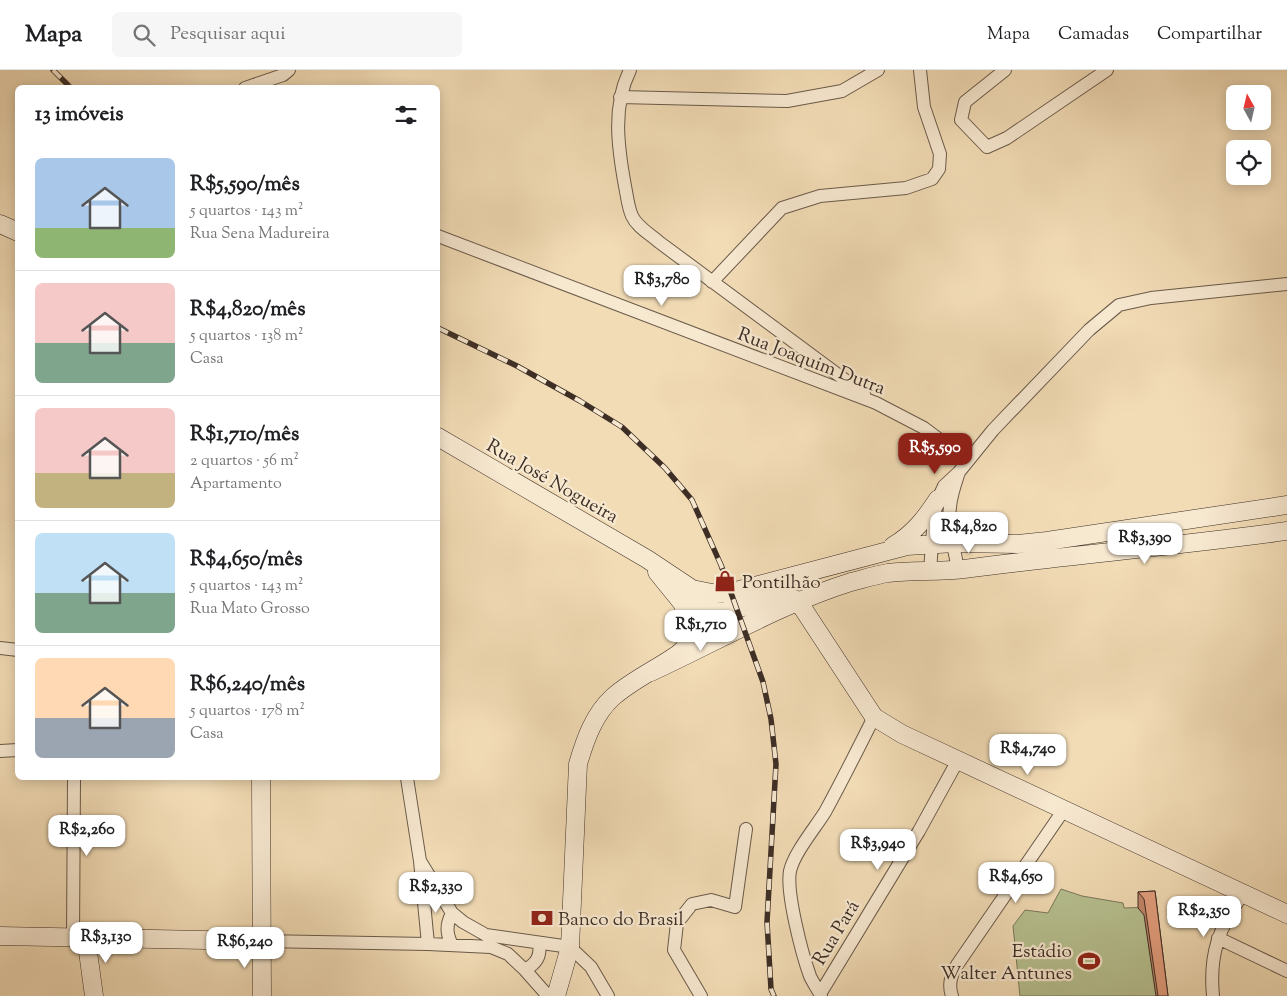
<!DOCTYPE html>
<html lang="pt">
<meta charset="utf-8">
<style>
body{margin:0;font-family:"Sorts Mill Goudy",serif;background:#f6f6f6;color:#202124;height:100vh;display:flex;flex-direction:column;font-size:19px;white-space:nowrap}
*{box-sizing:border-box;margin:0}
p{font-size:16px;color:#757577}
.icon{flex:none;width:28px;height:28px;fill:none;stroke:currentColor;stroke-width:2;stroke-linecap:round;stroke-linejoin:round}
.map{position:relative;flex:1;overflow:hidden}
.side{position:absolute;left:15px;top:15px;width:425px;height:695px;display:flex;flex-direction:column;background:#fff;border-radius:8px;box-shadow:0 2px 12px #0003}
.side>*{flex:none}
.needle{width:32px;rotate:352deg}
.tools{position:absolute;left:1226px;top:15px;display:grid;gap:10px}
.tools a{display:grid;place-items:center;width:45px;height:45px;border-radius:8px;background:#fff;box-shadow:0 2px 12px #0003;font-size:25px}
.price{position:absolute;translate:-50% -42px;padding:0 11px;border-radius:10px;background:#fff;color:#222;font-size:16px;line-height:32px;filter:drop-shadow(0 1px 2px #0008)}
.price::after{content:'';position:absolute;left:50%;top:30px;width:15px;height:11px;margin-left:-8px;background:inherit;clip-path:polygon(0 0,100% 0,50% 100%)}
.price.active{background:#8f2418;color:#fff}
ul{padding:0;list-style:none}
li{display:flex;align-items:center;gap:15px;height:125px;padding:0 20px}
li+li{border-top:1px solid #e0e0e0}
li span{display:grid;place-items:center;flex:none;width:140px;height:100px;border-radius:8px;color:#555}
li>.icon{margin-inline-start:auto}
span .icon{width:60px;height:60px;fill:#fffc;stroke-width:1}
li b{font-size:21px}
h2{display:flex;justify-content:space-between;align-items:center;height:60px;padding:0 20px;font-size:21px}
header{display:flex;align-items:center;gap:30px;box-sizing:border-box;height:70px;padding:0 25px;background:#fff;border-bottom:1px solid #e0e0e0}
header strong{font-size:24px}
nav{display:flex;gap:28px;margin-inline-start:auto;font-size:18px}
.search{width:350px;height:45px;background:#f6f6f6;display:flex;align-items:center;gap:12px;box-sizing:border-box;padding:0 18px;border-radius:8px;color:#757577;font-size:19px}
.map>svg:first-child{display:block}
.green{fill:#b7c191;stroke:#7a785c}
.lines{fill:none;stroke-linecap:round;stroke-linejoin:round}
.street-casing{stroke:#6a5a4a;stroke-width:14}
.secondary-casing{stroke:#3d2e26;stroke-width:19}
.street{stroke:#f7e8d0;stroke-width:12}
.secondary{stroke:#f7e8d0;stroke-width:18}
.rail-casing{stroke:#3d2e26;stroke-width:5.5}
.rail{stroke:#f7e8d0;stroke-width:4;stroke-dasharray:11;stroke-linecap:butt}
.wall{fill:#c4896d;stroke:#3d2e26}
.building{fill:#e49f7f;stroke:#3d2e26}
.labels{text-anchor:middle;stroke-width:4.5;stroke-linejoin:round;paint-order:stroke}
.street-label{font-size:19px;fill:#3d2e26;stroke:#f7e8d0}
.poi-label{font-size:19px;fill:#3d2e26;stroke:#f7e8d0;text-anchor:start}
</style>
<header>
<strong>Mapa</strong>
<div class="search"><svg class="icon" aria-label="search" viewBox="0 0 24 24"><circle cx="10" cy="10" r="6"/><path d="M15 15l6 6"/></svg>Pesquisar aqui</div>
<nav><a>Mapa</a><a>Camadas</a><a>Compartilhar</a></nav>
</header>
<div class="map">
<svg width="1287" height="926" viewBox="0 0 1287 926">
<rect width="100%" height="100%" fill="#f2dcb6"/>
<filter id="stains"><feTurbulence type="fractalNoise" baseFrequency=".004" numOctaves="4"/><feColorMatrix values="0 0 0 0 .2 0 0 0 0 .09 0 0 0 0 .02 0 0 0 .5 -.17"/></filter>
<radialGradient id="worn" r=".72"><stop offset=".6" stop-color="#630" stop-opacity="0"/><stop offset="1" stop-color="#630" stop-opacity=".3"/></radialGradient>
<path class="green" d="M1061,819L1082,826L1123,833L1124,838L1155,837L1166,926H1020L1013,856L1025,840L1048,843Z"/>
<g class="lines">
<g class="street-casing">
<path id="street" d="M630,0C612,36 618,78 625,116C627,126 628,137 632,146C637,157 650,164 659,172L864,324
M1005,0L965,32L961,50L987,77L1007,68L1107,0
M245,18L283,5L289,0
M620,27L787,31L842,21L878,0
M438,166L876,333L924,358L968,391
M712,212L782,138L820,126L906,118L932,109L939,99L940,84L924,37L920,0
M958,500C955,480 947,457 950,437C951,425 955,414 959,402
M930,501L934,446L938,429L944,416L959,402L993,360L1089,260L1119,235L1151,228L1287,214
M0,578L18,580
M0,681L18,680
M407,708L420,791L428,874
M420,791L452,843L463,852L486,865L570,877L591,897L608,926
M73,867L74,708
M1218,868L1287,901
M261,871L428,874L491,877L508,884L525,900L548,926
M452,875C446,863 446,855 452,843
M525,900C537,893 541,886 539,873
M820,924L919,761L958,690
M701,926L674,880L677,853L692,834L711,830L735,837L746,759
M821,926C818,919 813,913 810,906C802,884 786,823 790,801C794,783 815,758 825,742C842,711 858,679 874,647
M952,926C948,914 951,906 957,895L1063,741
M1213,926C1209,884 1219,857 1243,824"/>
</g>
<g class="secondary-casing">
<path id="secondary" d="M0,154L18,162
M438,367L647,489L692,519L712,523H728L747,518L907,476L954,473L1018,474L1047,471L1287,435
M893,476C913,464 925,449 938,429
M683,534C697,537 712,543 726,541C750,539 777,517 798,531L874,647L902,664L1287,844
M651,602C718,571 781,534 851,512C863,509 876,505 888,503C913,500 939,502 964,499C1071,485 1179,476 1287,461
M261,708L262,926
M0,866L261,871
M86,867L94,926
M556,926L570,877L578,694C585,670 594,644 613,627C632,610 657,599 678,584L685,578L689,561L683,534L657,502"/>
</g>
<use href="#street" class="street"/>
<use href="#secondary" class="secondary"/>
<g class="rail-casing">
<path id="rail" d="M53,0L71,18
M438,258L517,296L580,331L622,357L665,398L692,430L721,495L763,612L771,649L776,694L767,852L771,919L774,926"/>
</g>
<use href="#rail" class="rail"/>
</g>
<path class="wall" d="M1155,821L1168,926H1156L1144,845L1138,838V822Z"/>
<path class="building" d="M1155,821L1168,926H1158L1144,829L1138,822Z"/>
<defs>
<g id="shop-bare" transform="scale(1.725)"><path d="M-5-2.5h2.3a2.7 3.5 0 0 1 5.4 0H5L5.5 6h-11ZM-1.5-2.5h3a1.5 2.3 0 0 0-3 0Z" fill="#8f2418" stroke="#f7e8d0" stroke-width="2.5" paint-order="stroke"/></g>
<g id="bank-bare" transform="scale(1.725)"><path d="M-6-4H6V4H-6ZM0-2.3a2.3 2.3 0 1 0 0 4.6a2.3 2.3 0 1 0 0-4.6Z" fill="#8f2418" stroke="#f7e8d0" stroke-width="2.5" paint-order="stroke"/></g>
<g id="stadium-bare" transform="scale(1.725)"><path d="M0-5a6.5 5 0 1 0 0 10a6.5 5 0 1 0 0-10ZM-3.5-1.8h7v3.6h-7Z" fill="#8f2418" stroke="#f7e8d0" stroke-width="2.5" paint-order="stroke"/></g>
</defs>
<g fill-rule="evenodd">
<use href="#shop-bare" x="725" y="511"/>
<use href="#bank-bare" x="542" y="848"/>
<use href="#stadium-bare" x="1089" y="891"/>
</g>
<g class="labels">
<g class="street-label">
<text transform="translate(812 290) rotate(21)" y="7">Rua Joaquim Dutra</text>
<text transform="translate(553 410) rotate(30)" y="7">Rua José Nogueira</text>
<text transform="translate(835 862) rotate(-59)" y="7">Rua Pará</text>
</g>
<g class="poi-label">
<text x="742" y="518">Pontilhão</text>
<text x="558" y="855">Banco do Brasil</text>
<text x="1072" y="887" text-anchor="end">Estádio<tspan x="1072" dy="22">Walter Antunes</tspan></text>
</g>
</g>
<rect width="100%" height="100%" filter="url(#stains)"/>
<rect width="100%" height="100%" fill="url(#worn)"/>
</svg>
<div class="tools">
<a><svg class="needle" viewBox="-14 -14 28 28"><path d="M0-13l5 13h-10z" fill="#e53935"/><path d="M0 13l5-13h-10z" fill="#757577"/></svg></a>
<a><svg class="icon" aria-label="locate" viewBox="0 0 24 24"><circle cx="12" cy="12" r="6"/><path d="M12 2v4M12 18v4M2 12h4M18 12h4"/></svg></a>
</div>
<b class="price" style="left:662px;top:237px">R$3,780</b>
<b class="price active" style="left:935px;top:405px">R$5,590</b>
<b class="price" style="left:969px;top:484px">R$4,820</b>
<b class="price" style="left:1145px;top:495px">R$3,390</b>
<b class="price" style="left:701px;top:582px">R$1,710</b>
<b class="price" style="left:1028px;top:706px">R$4,740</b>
<b class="price" style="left:87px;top:787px">R$2,260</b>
<b class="price" style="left:878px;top:801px">R$3,940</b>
<b class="price" style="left:1016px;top:834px">R$4,650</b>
<b class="price" style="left:436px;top:844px">R$2,330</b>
<b class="price" style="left:1204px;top:868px">R$2,350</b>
<b class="price" style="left:106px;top:894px">R$3,130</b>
<b class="price" style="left:245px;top:899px">R$6,240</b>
<section class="side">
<h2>13 imóveis<svg class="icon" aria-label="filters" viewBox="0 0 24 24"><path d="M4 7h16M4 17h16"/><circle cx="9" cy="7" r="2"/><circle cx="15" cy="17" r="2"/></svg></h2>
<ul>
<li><span style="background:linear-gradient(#a9c7e8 70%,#8fb573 0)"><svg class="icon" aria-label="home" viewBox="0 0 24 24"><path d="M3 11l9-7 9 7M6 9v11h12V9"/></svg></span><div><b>R$5,590/mês</b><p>5 quartos · 143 m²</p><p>Rua Sena Madureira</p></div></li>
<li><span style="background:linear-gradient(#f6c9c9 60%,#7fa58c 0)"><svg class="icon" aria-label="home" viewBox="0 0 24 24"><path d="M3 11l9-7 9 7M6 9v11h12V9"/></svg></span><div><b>R$4,820/mês</b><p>5 quartos · 138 m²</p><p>Casa</p></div></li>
<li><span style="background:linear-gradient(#f6c9c9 65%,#c2b280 0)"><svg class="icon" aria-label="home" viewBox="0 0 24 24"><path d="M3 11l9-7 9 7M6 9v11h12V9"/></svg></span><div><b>R$1,710/mês</b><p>2 quartos · 56 m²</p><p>Apartamento</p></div></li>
<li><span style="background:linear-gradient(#bfe0f5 60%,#7fa58c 0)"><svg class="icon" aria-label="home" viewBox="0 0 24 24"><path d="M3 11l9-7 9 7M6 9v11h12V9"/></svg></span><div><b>R$4,650/mês</b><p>5 quartos · 143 m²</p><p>Rua Mato Grosso</p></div></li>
<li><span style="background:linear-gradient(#ffd9b3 60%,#9aa5b1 0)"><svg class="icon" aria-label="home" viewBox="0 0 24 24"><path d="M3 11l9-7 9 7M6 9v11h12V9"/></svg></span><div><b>R$6,240/mês</b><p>5 quartos · 178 m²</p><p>Casa</p></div></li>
</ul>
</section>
</div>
